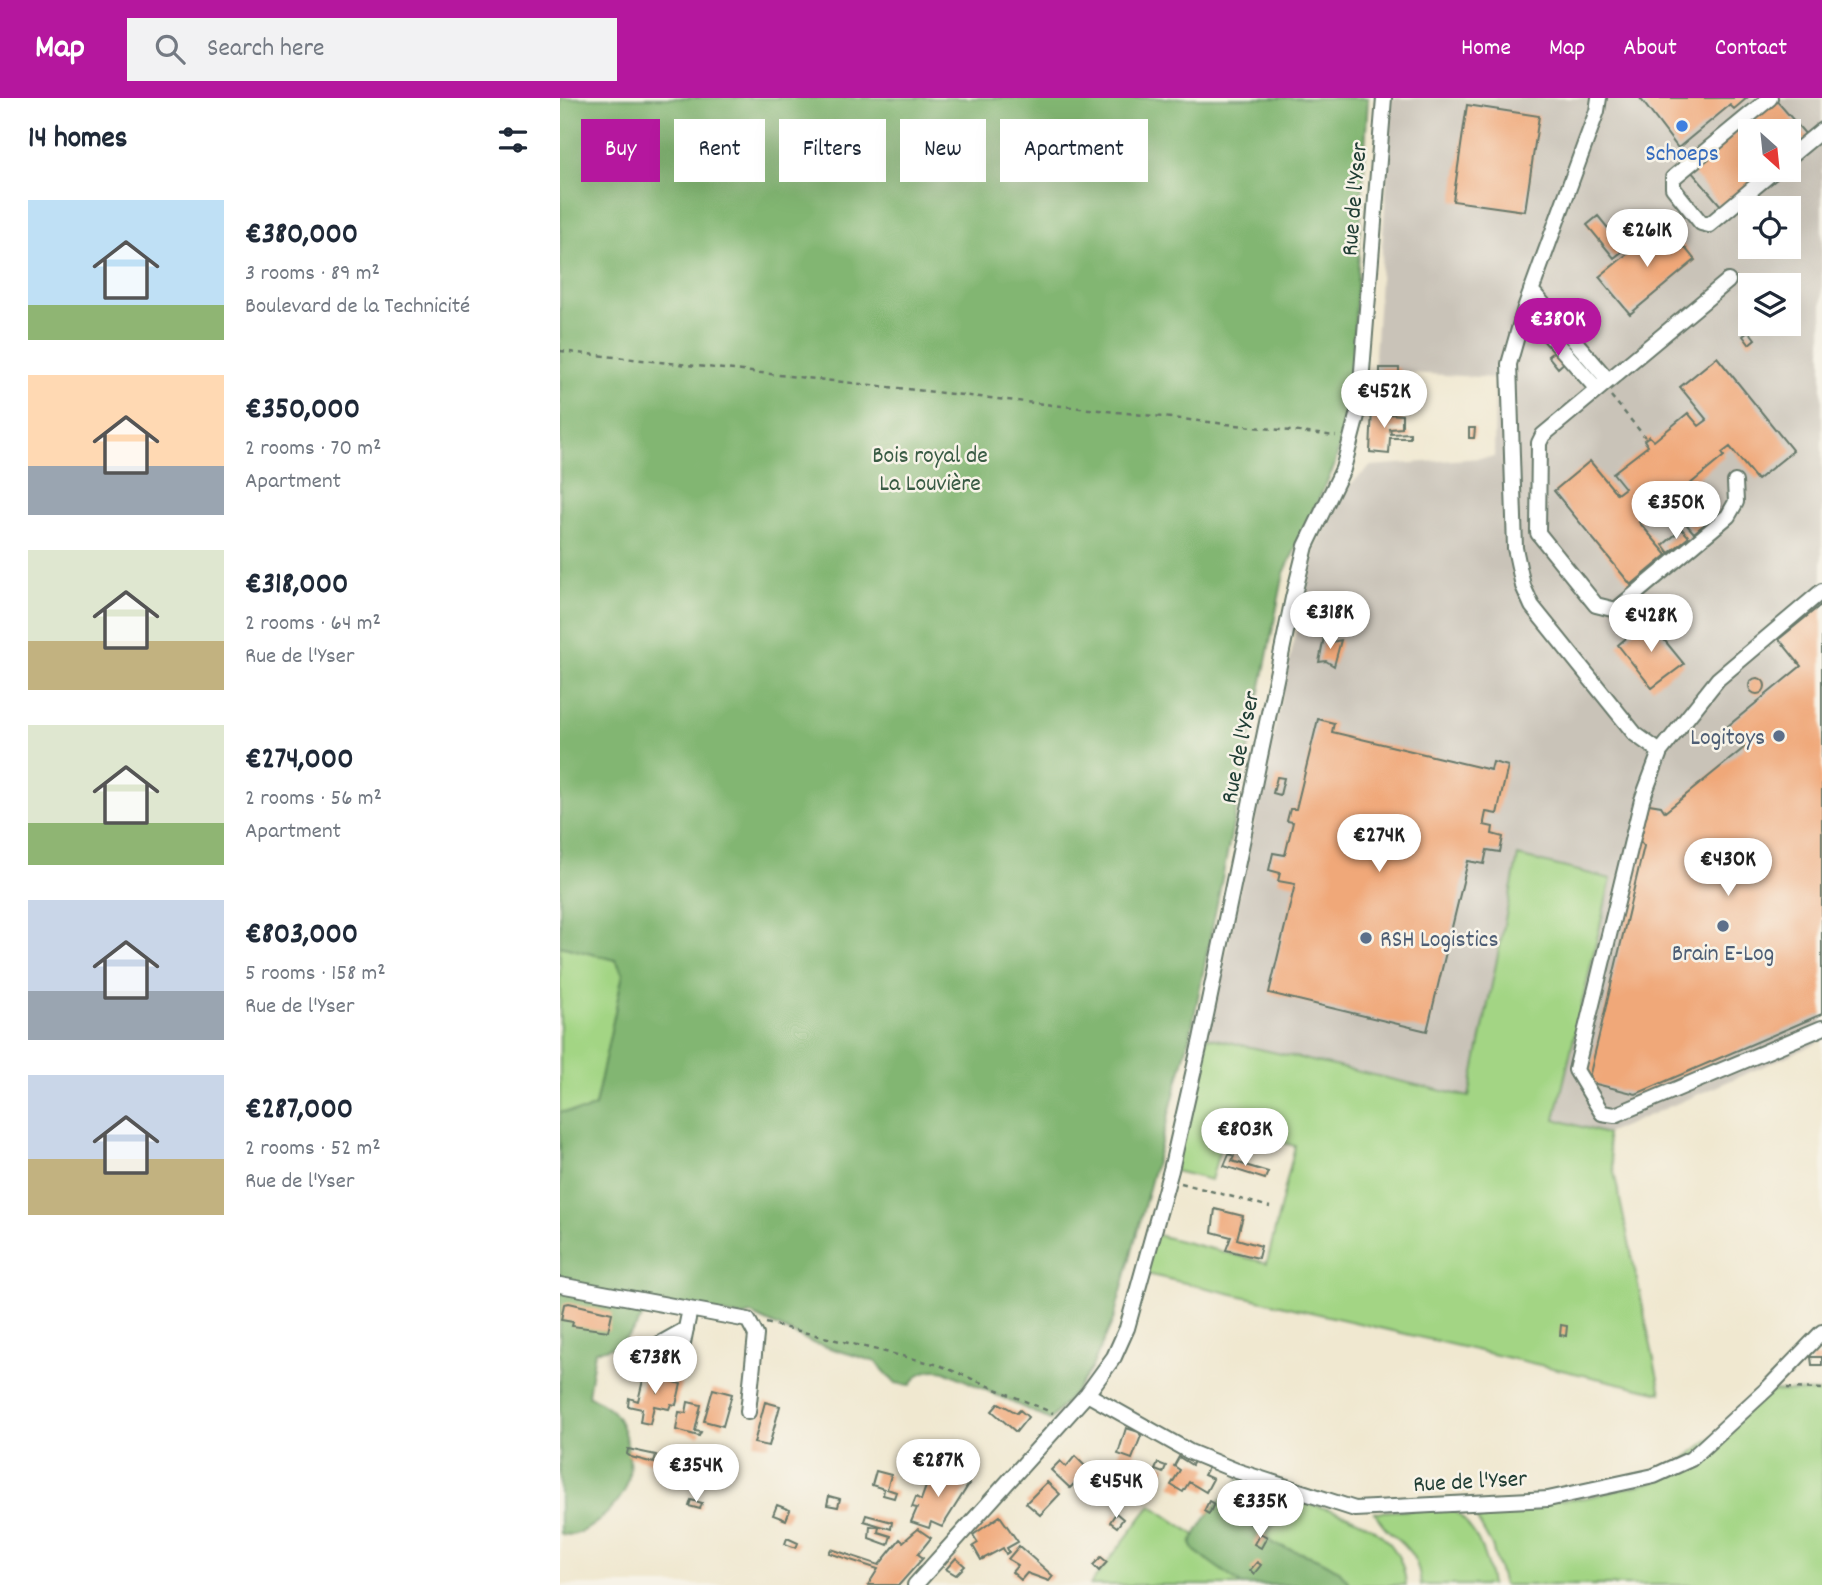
<!DOCTYPE html>
<meta charset="utf-8">
<style>
body{margin:0;font-family:Dekko,sans-serif;background:#f2f2f3;color:#1f2937;height:100vh;display:flex;flex-direction:column;font-size:26px;white-space:nowrap}
*{box-sizing:border-box;margin:0}
p{font-size:23px;color:#747a83}
.icon{flex:none;width:38px;height:38px;fill:none;stroke:currentColor;stroke-width:2;stroke-linecap:round;stroke-linejoin:round}
.map{position:relative;flex:1;overflow:hidden}
.panel{display:flex;flex-direction:column;background:#fff;width:560px}
.panel>*{flex:none}
.banner{position:absolute;left:21px;top:21px;width:665px;height:63px;display:flex;gap:14px}
.needle{width:46px;rotate:153deg}
.controls{position:absolute;left:1178px;top:21px;display:grid;gap:14px}
.controls a{display:grid;place-items:center;width:63px;height:63px;border-radius:0px;background:#fff;box-shadow:0 7px 28px #0002;font-size:35px}
.price{position:absolute;translate:-50% -60px;padding:0 16px;border-radius:24px;background:#fff;color:#222;font-size:23px;line-height:46px;filter:drop-shadow(0 2px 4px #0008)}
.price::after{content:'';position:absolute;left:50%;top:42px;width:21px;height:16px;margin-left:-10px;background:inherit;clip-path:polygon(0 0,100% 0,50% 100%)}
.price.active{background:#b5179e;color:#fff}
ul{padding:0;list-style:none}
li{display:flex;align-items:center;gap:21px;height:175px;padding:0 28px}
li span{display:grid;place-items:center;flex:none;width:196px;height:140px;border-radius:0px;color:#555}
li>.icon{margin-inline-start:auto}
span .icon{width:84px;height:84px;fill:#fffc;stroke-width:1}
li b{font-size:30px}
h2{display:flex;justify-content:space-between;align-items:center;height:84px;padding:0 28px;font-size:30px}
.chip{padding:0 24px;border-radius:0px;background:#fff;box-shadow:0 7px 28px #0002;font-size:24px;line-height:63px}
.chip.active{background:#b5179e;color:#fff}
header{display:flex;align-items:center;gap:42px;box-sizing:border-box;height:98px;padding:0 35px;background:#b5179e;color:#fff}
header strong{font-size:33px}
nav{display:flex;gap:38px;margin-inline-start:auto;font-size:24px}
.search{width:490px;height:63px;background:#f2f2f3;display:flex;align-items:center;gap:18px;box-sizing:border-box;padding:0 24px;border-radius:0px;color:#747a83;font-size:26px}
main{display:flex;flex:1;min-height:0}
.map>svg:first-child{display:block}
.industrial{fill:#c9c3b8;fill-rule:evenodd}
.green{fill:#a3d584;stroke:#61895c;stroke-width:2}
.forest{fill:#82b672;stroke:#507a53;stroke-width:2}
.building{fill:#f0a879}
.lines{fill:none;stroke-linecap:round;stroke-linejoin:round}
.minor-casing{stroke:#68796b;stroke-width:18}
.path{stroke:#68796b;stroke-width:2.5;stroke-dasharray:5 5;stroke-linecap:butt}
.minor{stroke:#fff;stroke-width:14}
.shop-dot{fill:#3f7fe0;stroke:#f7f3e8;stroke-width:2.5}
.service-dot{fill:#5c6f8a;stroke:#f7f3e8;stroke-width:2.5}
.labels{text-anchor:middle;stroke-width:5;stroke-linejoin:round;paint-order:stroke}
.shop-label{font-size:24px;fill:#366cbe;stroke:#f7f3e8}
.street-label{font-size:24px;fill:#1f3d34;stroke:#f7f3e8}
.park-label{font-size:24px;fill:#395b44;stroke:#f7f3e8}
.service-label{font-size:24px;fill:#4e5e75;stroke:#f7f3e8;text-anchor:end}
</style>
<header>
<strong>Map</strong>
<div class="search"><svg class="icon" aria-label="search" viewBox="0 0 24 24"><circle cx="10" cy="10" r="6"/><path d="M15 15l6 6"/></svg>Search here</div>
<nav><a>Home</a><a>Map</a><a>About</a><a>Contact</a></nav>
</header>
<main>
<section class="panel">
<h2>14 homes<svg class="icon" aria-label="filters" viewBox="0 0 24 24"><path d="M4 7h16M4 17h16"/><circle cx="9" cy="7" r="2"/><circle cx="15" cy="17" r="2"/></svg></h2>
<ul>
<li><span style="background:linear-gradient(#bfe0f5 75%,#8fb573 0)"><svg class="icon" aria-label="home" viewBox="0 0 24 24"><path d="M3 11l9-7 9 7M6 9v11h12V9"/></svg></span><div><b>€380,000</b><p>3 rooms · 89 m²</p><p>Boulevard de la Technicité</p></div></li>
<li><span style="background:linear-gradient(#ffd9b3 65%,#9aa5b1 0)"><svg class="icon" aria-label="home" viewBox="0 0 24 24"><path d="M3 11l9-7 9 7M6 9v11h12V9"/></svg></span><div><b>€350,000</b><p>2 rooms · 70 m²</p><p>Apartment</p></div></li>
<li><span style="background:linear-gradient(#dfe7d0 65%,#c2b280 0)"><svg class="icon" aria-label="home" viewBox="0 0 24 24"><path d="M3 11l9-7 9 7M6 9v11h12V9"/></svg></span><div><b>€318,000</b><p>2 rooms · 64 m²</p><p>Rue de l'Yser</p></div></li>
<li><span style="background:linear-gradient(#dfe7d0 70%,#8fb573 0)"><svg class="icon" aria-label="home" viewBox="0 0 24 24"><path d="M3 11l9-7 9 7M6 9v11h12V9"/></svg></span><div><b>€274,000</b><p>2 rooms · 56 m²</p><p>Apartment</p></div></li>
<li><span style="background:linear-gradient(#c9d6e8 65%,#9aa5b1 0)"><svg class="icon" aria-label="home" viewBox="0 0 24 24"><path d="M3 11l9-7 9 7M6 9v11h12V9"/></svg></span><div><b>€803,000</b><p>5 rooms · 158 m²</p><p>Rue de l'Yser</p></div></li>
<li><span style="background:linear-gradient(#c9d6e8 60%,#c2b280 0)"><svg class="icon" aria-label="home" viewBox="0 0 24 24"><path d="M3 11l9-7 9 7M6 9v11h12V9"/></svg></span><div><b>€287,000</b><p>2 rooms · 52 m²</p><p>Rue de l'Yser</p></div></li>
</ul>
</section>
<div class="map">
<svg width="1262" height="1487" viewBox="0 0 1262 1487">
<rect width="100%" height="100%" fill="#f7f3e8"/>
<filter id="ink" filterUnits="userSpaceOnUse"><feTurbulence type="fractalNoise" baseFrequency=".0143" numOctaves="2"/><feDisplacementMap in="SourceGraphic" scale="14" xChannelSelector="R" yChannelSelector="G"/><feConvolveMatrix kernelMatrix="1 2 1 2 8 2 1 2 1" color-interpolation-filters="sRGB"/></filter>
<filter id="wash" filterUnits="userSpaceOnUse"><feTurbulence type="fractalNoise" baseFrequency=".00686" numOctaves="4" result="noise"/><feDisplacementMap in="SourceGraphic" scale="28" xChannelSelector="R" yChannelSelector="G"/><feGaussianBlur stdDeviation="1.57" result="paint"/><feColorMatrix in="noise" values="0 0 0 0 0 0 0 0 0 0 0 0 0 0 0 0 0 1.4 0 .05"/><feComposite in="paint" operator="in"/></filter>
<g filter="url(#wash)">
<rect width="100%" height="100%" fill="#f0e8d0"/>
<path class="industrial" d="M832,0H1262V943L1046,1036L909,999L647,939L754,452L785,391L811,368L934,359L935,280L814,273ZM1190,33H1228V72H1190ZM1190,110H1228V149H1190ZM1190,187H1228V226H1190Z"/>
<path class="green" d="M958,758L1051,781L995,1021L1046,1036L1101,1295L582,1175L593,1136L707,1165L735,1048L666,1029L651,1082L611,1072L647,939L909,999Z
M0,848L56,862L63,876L35,1008L25,1013L0,1014Z
M1210,1293L1262,1294V1487H943L932,1448L910,1409L1024,1400L1097,1383Z
M734,1402C781,1414 842,1427 846,1487H790C777,1461 738,1455 712,1445L706,1438L711,1430L733,1414Z
M591,1407L635,1437L631,1446L635,1453L682,1487H530Z
M890,1410C915,1426 927,1458 931,1487H861C858,1443 828,1443 815,1414Z"/>
<path class="forest" d="M0,0H808L790,308L774,369L724,475L631,934L554,1220L531,1271L515,1294L490,1322L385,1273C370,1270 358,1273 351,1287L335,1285L316,1264L253,1245L191,1216L182,1219L93,1204C77,1228 66,1250 35,1253L28,1297C36,1302 45,1306 51,1312C67,1327 74,1369 66,1389C59,1408 21,1445 0,1435V1014L24,1013L35,1008L63,876L56,862L0,848Z
M679,1381L734,1402L733,1414L711,1430L706,1438L712,1445C737,1455 777,1461 790,1487H682L635,1453L631,1446C637,1433 646,1418 656,1407C664,1397 673,1394 679,1381Z"/>
<g id="blocks">
<path class="building" d="M1080,0H1187L1174,11L1170,7L1118,50Z
M1216,2L1248,39L1228,54V33H1190V72H1207L1162,109L1130,72Z
M907,7L979,18L965,113L893,103Z
M1038,118L1065,151L1054,160L1027,127Z
M1105,125L1135,162L1070,216L1039,179Z
M1189,233L1195,241L1189,246L1183,238Z
M997,251L1007,262L998,270L988,258Z
M1157,259L1233,353L1197,382L1170,349L1162,355L1164,358L1089,420L1087,417L1079,424L1107,457L1071,487L994,393L1030,363L1057,396L1065,390L1053,375L1088,348L1084,342L1089,338L1094,343L1128,315L1139,328L1147,322L1120,289Z
M820,270H839V279L820,280Z
M812,310H828V316L842,317V330L830,331L831,336L850,335V340H830L829,356L810,354Z
M909,330H915L914,340H909Z
M1140,416L1147,424L1134,435L1127,427Z
M1122,431L1129,439L1109,455L1103,447Z
M1262,506V916L1076,996L1028,984L1084,748L1080,743L1089,706L1101,708L1105,714L1185,649L1168,628L1241,568L1219,541Z
M1088,522L1124,566L1092,590L1058,547Z
M764,539L772,544L781,542L774,568L766,563L759,564Z
M1189 588a8 8 0 1 1 16 0a8 8 0 1 1-16 0Z
M758,621L774,625L772,634L931,672L933,664L948,668L937,716L926,714L924,724V727L933,729L932,736L943,739L940,754L927,752L924,766L908,763L867,933L709,895L735,786L718,783L720,775L709,772L713,755L725,757L733,724L727,723L730,711H736Z
M717,679L724,680L720,697L713,695Z
M669,1056L674,1058L672,1063L708,1074L705,1081L664,1068Z
M655,1111L683,1118L677,1141L701,1148L698,1160L666,1152L671,1139L652,1134Z
M9,1205L52,1215L48,1233L12,1228L13,1224L1,1222L4,1206Z
M1001,1227L1007,1228L1006,1238L1000,1237Z
M68,1242L80,1244L78,1260L66,1259Z
M1251,1259H1262V1267H1252Z
M96,1277L101,1278L97,1295L102,1280L121,1286L116,1307L111,1306L109,1311L94,1308L90,1326L80,1324L82,1311L68,1308L69,1300L78,1303L84,1278L96,1281Z
M153,1291L172,1296L163,1328L144,1323Z
M128,1304L141,1307L135,1333L141,1334L139,1338L116,1332L119,1314L126,1315Z
M205,1304L220,1308L209,1348L194,1345Z
M439,1305L457,1315L460,1312L468,1319L456,1334L432,1313Z
M566,1330L579,1334L581,1338L572,1361L558,1356Z
M68,1351L96,1357L94,1365L71,1359L67,1356Z
M348,1353L367,1360L363,1371L344,1365Z
M515,1358L528,1371L510,1390L491,1372L500,1363L506,1369Z
M619,1359L632,1367L634,1363L648,1370L644,1377L653,1381L646,1394L629,1384L623,1394L611,1387L620,1372L614,1368Z
M598,1365L606,1368L603,1375L595,1372Z
M374,1367L384,1370L379,1383L385,1386L390,1375L409,1386L382,1429L371,1424L369,1430L351,1424L357,1410L352,1409L356,1399L361,1402Z
M316,1373L331,1377L327,1391L336,1394L334,1400L323,1397L324,1391L312,1387Z
M487,1384L500,1396L480,1417L466,1405Z
M269,1398L280,1401L278,1409L267,1407Z
M131,1402L142,1405L140,1411L129,1408Z
M649,1403L654,1406L649,1416L644,1413Z
M217,1407L230,1412L226,1422L213,1417Z
M691,1411L704,1419L697,1430L684,1422Z
M556,1415L563,1421L557,1429L550,1424Z
M306,1417L332,1424L331,1431L304,1423Z
M440,1418L458,1444L447,1450L449,1454L446,1456L443,1450L421,1462L413,1448L418,1445L413,1437Z
M310,1428L319,1429L318,1434L331,1438L328,1447L309,1440Z
M358,1431L371,1440L358,1456L363,1460L339,1487H308L318,1471L269,1455L271,1451L319,1467L340,1441L343,1444Z
M700,1435L707,1439L701,1450L694,1446Z
M227,1440L238,1445L236,1450L225,1446Z
M459,1448L493,1478L489,1483L467,1475L461,1482L452,1474L458,1467L448,1461Z
M541,1459L547,1464L539,1473L533,1467Z
M396,1460L405,1468L396,1477L386,1471Z
M697,1464L701,1467L694,1476L690,1472Z"/>
</g>
</g>
<g filter="url(#ink)">
<use href="#blocks" fill-opacity="0" stroke="#68796b" stroke-width="2"/>
<g class="lines">
<g class="minor-casing">
<path id="minor" d="M1039,0L1037,13L965,210L949,266L955,450L963,488L972,508L1075,636L1100,654
M1210,0L1113,80V90L1141,125L1149,127L1215,72
M1228,60L1262,32
M1168,183L983,337L979,345L978,435L1036,507L1056,512L1168,418L1176,404L1175,384
M971,192L1048,282
M965,210L1037,291
M1262,493L1158,581L1100,654L1082,702L1016,972L1042,1015L1055,1017L1262,930
M0,1187L188,1222L196,1237L188,1314
M94,1249L126,1231
M117,1274L130,1211
M527,1296L630,1354L677,1373L795,1411L988,1401L1094,1378L1131,1361L1208,1290L1262,1234
M355,1487L527,1296L554,1259L567,1230L611,1072L641,941L733,500L746,448L783,371L799,310L824,0"/>
</g>
<path class="path" d="M0,253L776,338
M1051,298L1085,339
M621,1085L710,1109
M206,1225L379,1267L493,1315
M1227,1290L1262,1291"/>
<use href="#minor" class="minor"/>
</g>
</g>
<circle class="shop-dot" cx="1122" cy="28" r="7"/>
<g class="service-dot">
<circle cx="1219" cy="638" r="7"/>
<circle cx="1163" cy="828" r="7"/>
<circle cx="806" cy="840" r="7"/>
</g>
<g class="labels">
<g class="shop-label">
<text x="1122" y="62">Schoeps</text>
</g>
<g class="street-label">
<text transform="translate(793 101) rotate(-85)" y="8">Rue de l'Yser</text>
<text transform="translate(679 649) rotate(-78)" y="8">Rue de l'Yser</text>
<text transform="translate(910 1382) rotate(-3)" y="8">Rue de l'Yser</text>
</g>
<g class="park-label">
<text x="370" y="364">Bois royal de<tspan x="370" dy="28">La Louvière</tspan></text>
</g>
<g class="service-label">
<text x="1205" y="646">Logitoys</text>
<text x="820" y="848" text-anchor="start">RSH Logistics</text>
<text x="1163" y="862" text-anchor="middle">Brain E-Log</text>
</g>
</g>
</svg>
<div class="controls">
<a><svg class="needle" viewBox="-14 -14 28 28"><path d="M0-13l5 13h-10z" fill="#e53935"/><path d="M0 13l5-13h-10z" fill="#747a83"/></svg></a>
<a><svg class="icon" aria-label="locate" viewBox="0 0 24 24"><circle cx="12" cy="12" r="6"/><path d="M12 2v4M12 18v4M2 12h4M18 12h4"/></svg></a>
<a><svg class="icon" aria-label="layers" viewBox="0 0 24 24"><path d="M12 4l9 5-9 5-9-5zM3 14l9 5 9-5"/></svg></a>
</div>
<b class="price" style="left:1087px;top:171px">€261K</b>
<b class="price active" style="left:998px;top:260px">€380K</b>
<b class="price" style="left:824px;top:332px">€452K</b>
<b class="price" style="left:1116px;top:443px">€350K</b>
<b class="price" style="left:770px;top:553px">€318K</b>
<b class="price" style="left:1091px;top:556px">€428K</b>
<b class="price" style="left:819px;top:776px">€274K</b>
<b class="price" style="left:1168px;top:800px">€430K</b>
<b class="price" style="left:685px;top:1070px">€803K</b>
<b class="price" style="left:95px;top:1298px">€738K</b>
<b class="price" style="left:378px;top:1401px">€287K</b>
<b class="price" style="left:136px;top:1406px">€354K</b>
<b class="price" style="left:556px;top:1422px">€454K</b>
<b class="price" style="left:700px;top:1442px">€335K</b>
<div class="banner">
<a class="chip active">Buy</a>
<a class="chip">Rent</a>
<a class="chip">Filters</a>
<a class="chip">New</a>
<a class="chip">Apartment</a>
</div>
</div>
</main>
